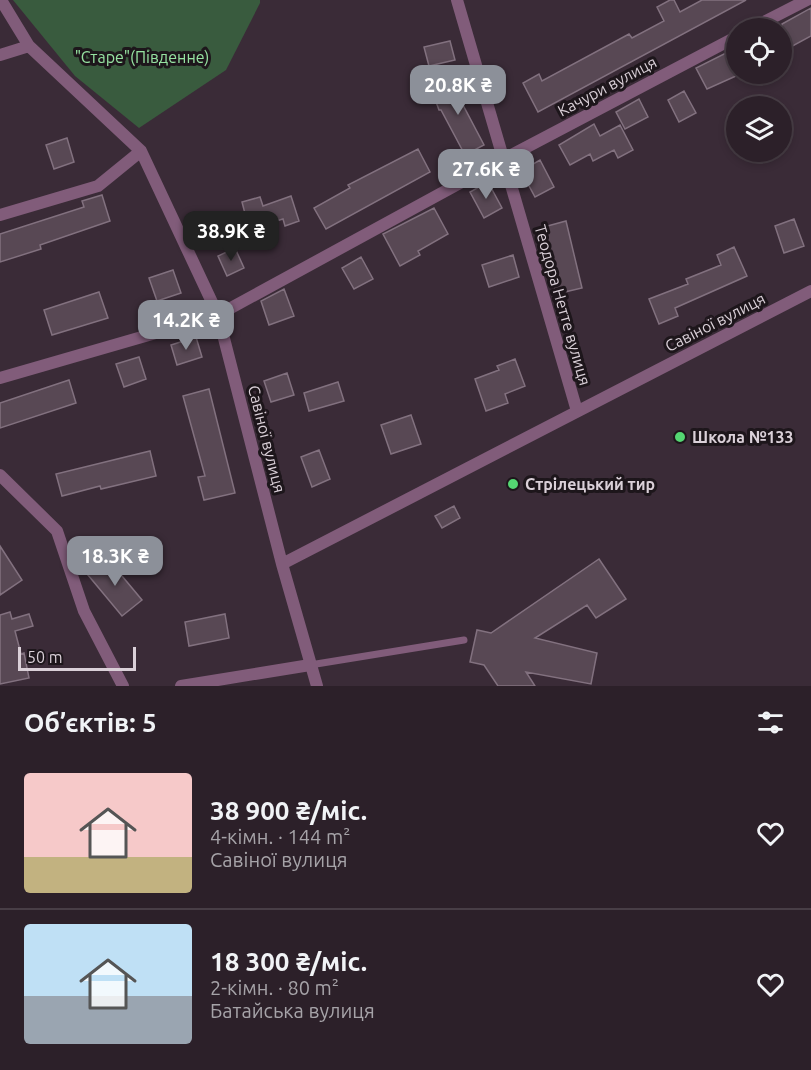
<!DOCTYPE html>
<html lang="uk">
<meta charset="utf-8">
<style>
body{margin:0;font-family:Ubuntu,sans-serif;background:#382d35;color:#f1f3f6;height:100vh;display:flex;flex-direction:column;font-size:22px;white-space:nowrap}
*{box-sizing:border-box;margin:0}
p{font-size:20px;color:#a6a3a8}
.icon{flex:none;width:33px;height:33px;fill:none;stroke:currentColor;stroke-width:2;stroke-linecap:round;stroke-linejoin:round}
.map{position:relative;height:686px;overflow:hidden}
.details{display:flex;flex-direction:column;background:#2c2029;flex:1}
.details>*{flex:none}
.fabs{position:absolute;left:726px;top:18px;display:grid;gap:12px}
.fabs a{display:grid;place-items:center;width:66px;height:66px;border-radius:50%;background:#2c2029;box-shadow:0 3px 9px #0003,0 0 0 2px #483e46;font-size:30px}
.scale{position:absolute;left:18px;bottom:15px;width:118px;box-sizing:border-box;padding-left:6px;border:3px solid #dad0d8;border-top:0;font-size:16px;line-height:21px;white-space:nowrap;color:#dad0d8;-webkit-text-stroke:4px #1d161b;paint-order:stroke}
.price{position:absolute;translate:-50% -51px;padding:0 14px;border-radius:12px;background:#8c9099;color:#fff;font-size:20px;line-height:39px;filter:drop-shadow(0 2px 3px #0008)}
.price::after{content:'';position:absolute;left:50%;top:36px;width:18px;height:14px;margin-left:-9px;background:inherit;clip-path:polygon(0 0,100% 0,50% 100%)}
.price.on{background:#222;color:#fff}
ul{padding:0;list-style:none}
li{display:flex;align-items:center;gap:18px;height:150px;padding:0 24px}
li+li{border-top:2px solid #483e46}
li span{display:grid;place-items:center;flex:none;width:168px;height:120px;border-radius:6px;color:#555}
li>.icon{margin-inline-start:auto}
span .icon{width:72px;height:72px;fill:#fffc;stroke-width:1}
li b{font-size:26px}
h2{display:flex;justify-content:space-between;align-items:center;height:72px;padding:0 24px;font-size:26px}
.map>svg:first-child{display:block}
.green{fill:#395b3e}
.building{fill:#584854;stroke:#82717f;stroke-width:1.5}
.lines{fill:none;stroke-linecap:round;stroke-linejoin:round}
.lane{stroke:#815c7a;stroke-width:7}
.street{stroke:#815c7a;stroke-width:12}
.poi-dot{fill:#54d672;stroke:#1d161b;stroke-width:2}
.labels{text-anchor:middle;stroke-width:6;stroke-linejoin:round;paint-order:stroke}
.park-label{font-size:16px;fill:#96e2a1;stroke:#1d161b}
.street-label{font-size:16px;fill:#dad0d8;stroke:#1d161b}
.poi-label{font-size:16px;font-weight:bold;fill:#dad0d8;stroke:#1d161b;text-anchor:start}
</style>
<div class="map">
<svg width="811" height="686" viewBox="0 0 811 686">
<rect width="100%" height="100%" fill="#3a2b37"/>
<path class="green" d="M13,0H260V3L226,70L139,128L75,76Z"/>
<path class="building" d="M670,0H674L680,12L702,0H746L538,112L523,83L539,74L542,81L629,34L632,38L664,21L657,7Z
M811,8V36L787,49L782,39V24Z
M450,41L455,60L429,66L424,47Z
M730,51L736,63V76L707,89L696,68Z
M462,80L469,100L462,103L484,145L465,155L441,110H439L432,91Z
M684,91L696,113L679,122L668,100Z
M639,99L648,117L625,129L616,112Z
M594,124L600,136L620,125L633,150L618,158L614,150L593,161L590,154L570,165L559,145Z
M67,138L74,162L54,169L46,145Z
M418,149L430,172L326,229L314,208L350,188L348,185Z
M540,160L554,187L535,197L521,171Z
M488,182L502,208L484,218L470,192Z
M102,195L110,221L40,245L41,249L0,262V234L84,207L82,201Z
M291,196L299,221L285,226L283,219L249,229L242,202L260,197L263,206Z
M434,208L448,234L418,251L420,255L400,266L383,234Z
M794,219L804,246L784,253L775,226Z
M566,221L582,288L556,294L540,228Z
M734,247L747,276L675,308L678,316L659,324L649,299L688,284L686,279L721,265L717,255Z
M235,248L244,268L227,276L218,256Z
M513,255L519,277L489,287L482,265Z
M361,257L373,279L354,289L342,268Z
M173,270L181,293L157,301L149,278Z
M284,289L294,316L269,325L261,301Z
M99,292L108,318L52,335L44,310Z
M196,337L202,357L177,365L171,345Z
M139,357L146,379L124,387L116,364Z
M515,359L525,386L505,394L508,403L486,411L475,379L499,370L497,366Z
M287,373L294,395L271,402L264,381Z
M69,380L76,403L0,428V403Z
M338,382L344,401L309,411L304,393Z
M209,389L235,493L204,500L198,477L205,476L183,396Z
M411,415L421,444L391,454L381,425Z
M319,450L330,479L312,487L301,457Z
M150,451L156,476L101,489L100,486L62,496L56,474Z
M454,506L460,518L442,528L435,516Z
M0,546L22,580L0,595Z
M107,558L142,600L122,616L88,575Z
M599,559L626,599L596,618L587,605L535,638L597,653L591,684L526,672L535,686H498L484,665L470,662L477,630L491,633Z
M10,612L12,619L29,614L33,626L15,631L21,654L24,653L29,678L0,684V615Z
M225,614L229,638L189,646L185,622Z"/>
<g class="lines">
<path class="lane" d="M310,665L464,640"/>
<path class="street" d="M1,0L29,46L141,151L218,315L282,564L317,686
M457,0L577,411
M752,28L807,0
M0,55L29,46
M0,215L98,186L141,151
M0,378L218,315L504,159L736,37
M0,475L57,531L84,611L123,686
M282,564L811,291
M181,686L310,665"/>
</g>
<g class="poi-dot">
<circle cx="680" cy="437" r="6"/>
<circle cx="513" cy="484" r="6"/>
</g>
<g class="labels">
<g class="park-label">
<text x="142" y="63">"Старе"(Південне)</text>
</g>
<g class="street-label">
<text transform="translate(607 86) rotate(-28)" y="6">Качури вулиця</text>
<text transform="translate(563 305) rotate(74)" y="6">Теодора Нетте вулиця</text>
<text transform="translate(715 322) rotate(-27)" y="6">Савіної вулиця</text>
<text transform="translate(267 439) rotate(76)" y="6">Савіної вулиця</text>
</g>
<g class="poi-label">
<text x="692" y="443">Школа №133</text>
<text x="525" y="490">Стрілецький тир</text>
</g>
</g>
</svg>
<div class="fabs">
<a><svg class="icon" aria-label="locate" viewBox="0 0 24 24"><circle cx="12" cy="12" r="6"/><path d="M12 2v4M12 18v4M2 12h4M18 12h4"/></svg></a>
<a><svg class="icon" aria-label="layers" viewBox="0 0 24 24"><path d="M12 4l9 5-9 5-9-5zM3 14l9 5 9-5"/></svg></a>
</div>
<div class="scale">50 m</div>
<b class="price" style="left:458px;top:116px">20.8K ₴</b>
<b class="price" style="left:486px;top:200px">27.6K ₴</b>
<b class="price on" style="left:231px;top:262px">38.9K ₴</b>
<b class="price" style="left:186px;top:351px">14.2K ₴</b>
<b class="price" style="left:115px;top:587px">18.3K ₴</b>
</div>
<section class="details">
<h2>Об’єктів: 5<svg class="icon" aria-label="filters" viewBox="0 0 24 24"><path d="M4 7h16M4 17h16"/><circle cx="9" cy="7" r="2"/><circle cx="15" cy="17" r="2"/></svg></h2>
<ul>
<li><span style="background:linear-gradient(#f6c9c9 70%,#c2b280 0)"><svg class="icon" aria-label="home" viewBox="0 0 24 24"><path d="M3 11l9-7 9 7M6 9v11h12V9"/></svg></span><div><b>38 900 ₴/міс.</b><p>4-кімн. · 144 m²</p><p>Савіної вулиця</p></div><svg class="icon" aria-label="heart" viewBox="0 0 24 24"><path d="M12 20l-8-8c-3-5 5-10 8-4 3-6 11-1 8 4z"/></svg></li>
<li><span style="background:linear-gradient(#bfe0f5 60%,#9aa5b1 0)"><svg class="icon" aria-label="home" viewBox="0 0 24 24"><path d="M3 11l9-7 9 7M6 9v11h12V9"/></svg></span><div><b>18 300 ₴/міс.</b><p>2-кімн. · 80 m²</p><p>Батайська вулиця</p></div><svg class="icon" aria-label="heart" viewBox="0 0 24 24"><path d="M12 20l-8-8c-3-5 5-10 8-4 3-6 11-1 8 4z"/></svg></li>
</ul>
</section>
